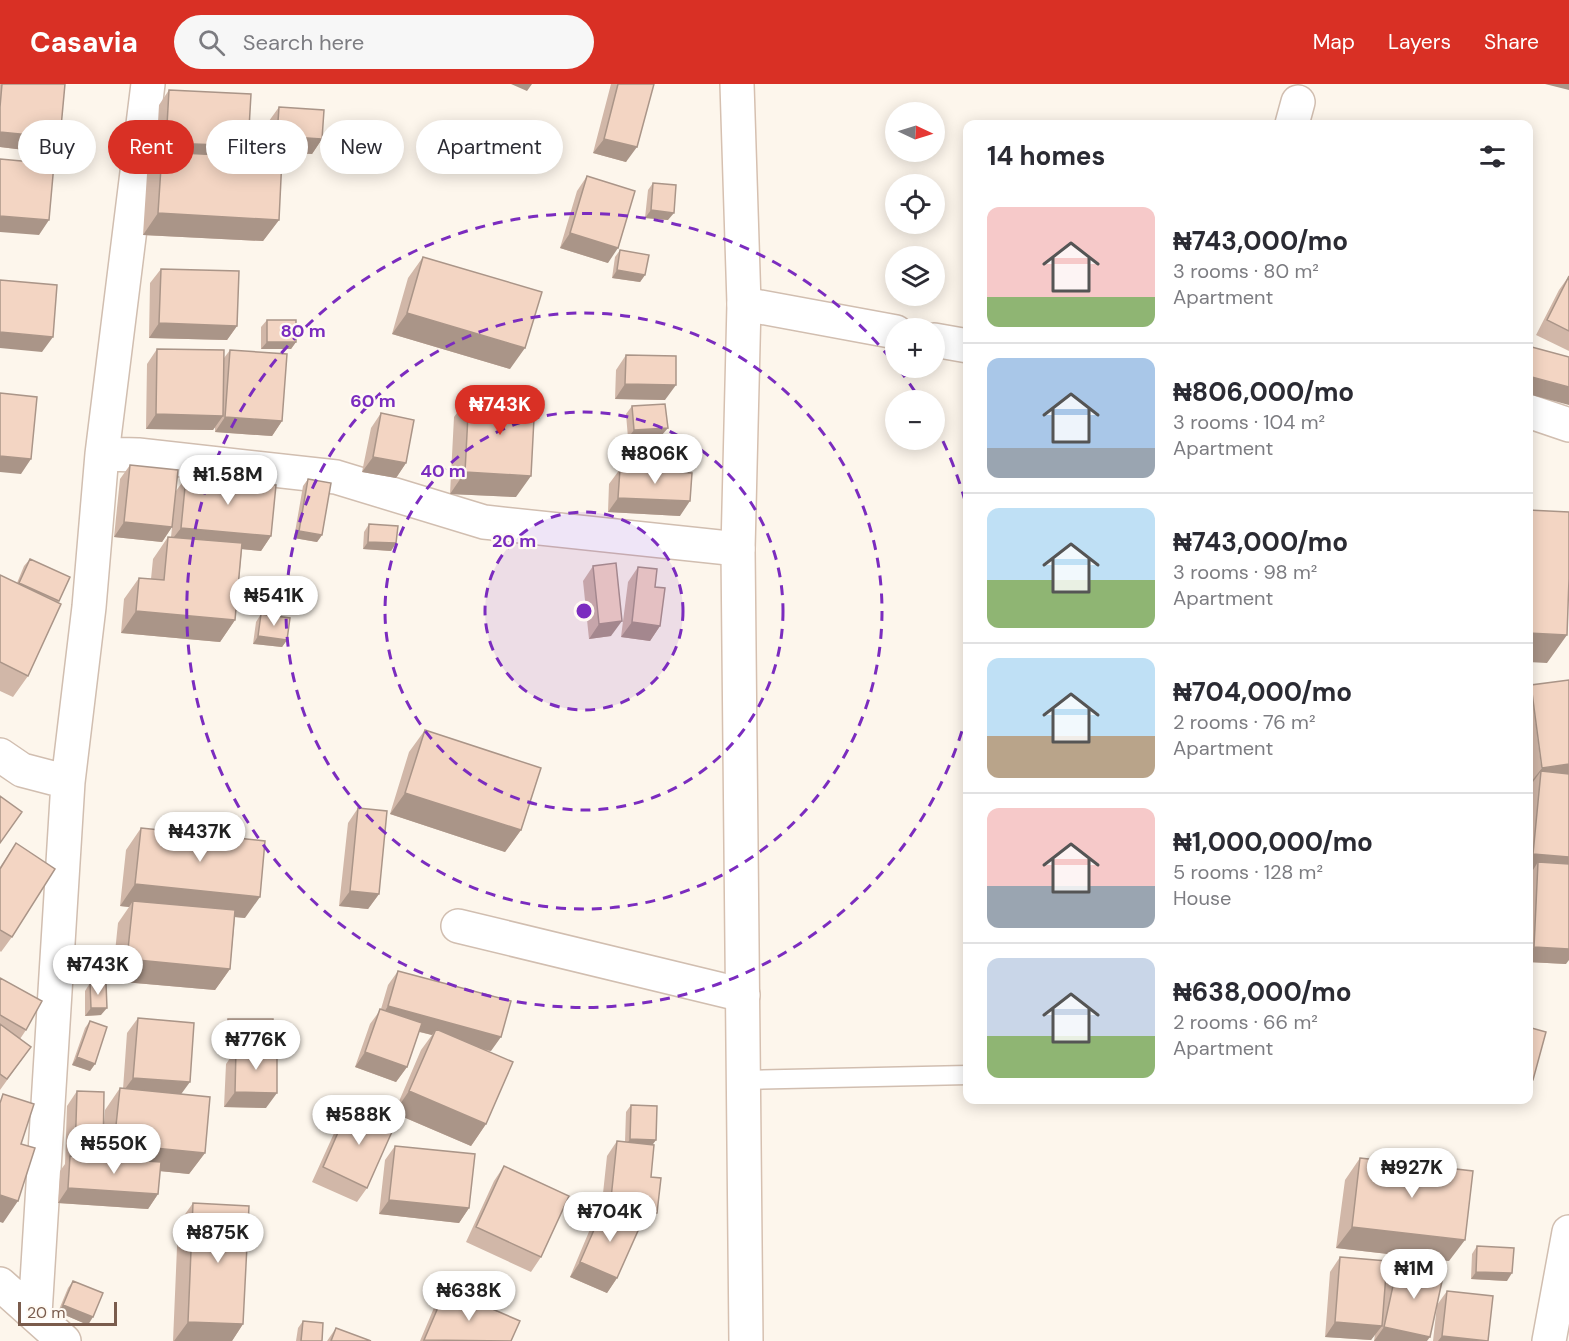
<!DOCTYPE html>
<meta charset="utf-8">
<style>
body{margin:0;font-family:"DM Sans",sans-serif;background:#f7f7f7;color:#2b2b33;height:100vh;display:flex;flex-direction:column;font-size:22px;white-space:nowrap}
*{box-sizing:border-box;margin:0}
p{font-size:20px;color:#7c7c81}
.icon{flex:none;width:33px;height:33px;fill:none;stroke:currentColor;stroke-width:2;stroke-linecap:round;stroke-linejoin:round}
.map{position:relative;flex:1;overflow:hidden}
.sheet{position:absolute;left:963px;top:36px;width:570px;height:984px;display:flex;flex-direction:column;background:#fff;border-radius:12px;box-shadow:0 3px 15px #0003}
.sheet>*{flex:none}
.hud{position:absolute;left:18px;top:36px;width:570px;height:54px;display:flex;gap:12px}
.needle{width:39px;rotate:94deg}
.tools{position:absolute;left:885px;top:18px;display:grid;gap:12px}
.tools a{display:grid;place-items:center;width:60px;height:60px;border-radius:50%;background:#fff;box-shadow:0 3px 15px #0003;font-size:30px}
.scale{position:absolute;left:18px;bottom:15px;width:99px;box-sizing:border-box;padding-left:6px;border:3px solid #7a5c4d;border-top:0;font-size:16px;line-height:21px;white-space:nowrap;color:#7a5c4d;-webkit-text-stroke:4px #fffaf3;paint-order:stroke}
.price{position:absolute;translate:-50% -51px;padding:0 14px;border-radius:21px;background:#fff;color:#222;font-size:20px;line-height:39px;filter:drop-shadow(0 2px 3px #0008)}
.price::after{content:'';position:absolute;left:50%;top:36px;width:18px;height:14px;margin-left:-9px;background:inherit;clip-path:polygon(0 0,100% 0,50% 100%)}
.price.active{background:#d93025;color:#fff}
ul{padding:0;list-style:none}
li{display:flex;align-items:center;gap:18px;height:150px;padding:0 24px}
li+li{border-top:2px solid #e1e1e2}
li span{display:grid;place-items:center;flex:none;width:168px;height:120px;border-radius:12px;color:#555}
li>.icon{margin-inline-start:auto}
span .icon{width:72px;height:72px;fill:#fffc;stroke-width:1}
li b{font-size:26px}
h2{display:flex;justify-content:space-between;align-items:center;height:72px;padding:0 24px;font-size:26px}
.tag{padding:0 21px;border-radius:27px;background:#fff;box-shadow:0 3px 15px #0003;font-size:21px;line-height:54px}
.tag.active{background:#d93025;color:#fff}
header{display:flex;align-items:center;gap:36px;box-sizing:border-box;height:84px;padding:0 30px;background:#d93025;color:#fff}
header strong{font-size:28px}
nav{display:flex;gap:33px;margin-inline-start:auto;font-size:21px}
.search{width:420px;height:54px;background:#f7f7f7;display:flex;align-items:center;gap:15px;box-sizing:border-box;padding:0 21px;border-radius:33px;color:#7c7c81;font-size:22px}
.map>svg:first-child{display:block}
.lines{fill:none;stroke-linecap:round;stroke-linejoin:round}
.lane-casing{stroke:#d1beb0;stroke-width:21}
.street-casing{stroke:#d1beb0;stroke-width:36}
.secondary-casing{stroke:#d6c0b0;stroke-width:36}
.lane{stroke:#fff;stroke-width:18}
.street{stroke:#fff;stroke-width:33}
.secondary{stroke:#fff;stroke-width:33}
.wall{fill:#d1b7a8}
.shaded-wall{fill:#aa9588}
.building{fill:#f3d5c3;stroke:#aa9588;stroke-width:1.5}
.ring{fill:none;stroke:#7b2cbf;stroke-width:3;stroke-dasharray:10 8}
.centre{fill:#7b2cbf;stroke:#fffaf3;stroke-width:3}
.ring-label{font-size:18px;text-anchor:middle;font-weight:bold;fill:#7b2cbf;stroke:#fffaf3;stroke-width:4.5;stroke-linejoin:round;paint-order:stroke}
</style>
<header>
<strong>Casavia</strong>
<div class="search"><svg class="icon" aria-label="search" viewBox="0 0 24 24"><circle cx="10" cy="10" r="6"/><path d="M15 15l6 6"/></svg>Search here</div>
<nav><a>Map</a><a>Layers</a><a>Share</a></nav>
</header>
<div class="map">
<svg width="1569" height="1257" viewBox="0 0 1569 1257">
<rect width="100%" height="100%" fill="#fdf6ec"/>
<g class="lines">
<g class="lane-casing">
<path id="lane" d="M743,996L968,991"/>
</g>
<g class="street-casing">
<path id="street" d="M148,0L102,370L138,371L336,393L484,438L738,465
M1292,40L1298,18
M744,220L896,248
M934,256L968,262
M1528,327L1569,341
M0,671L22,686L68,698
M458,842L743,911
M0,1200L64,1257
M35,1230L68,698L89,523L102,370
M1549,1257L1569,1148"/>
</g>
<g class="secondary-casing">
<path id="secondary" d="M737,0L744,220L738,465L746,1257"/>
</g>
<use href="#lane" class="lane"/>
<use href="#street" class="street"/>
<use href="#secondary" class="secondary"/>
</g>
<path class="wall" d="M0,0H65L60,54L49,69L0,63Z
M611,0H654L626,78L593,69Z
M169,6L241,72L279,136L263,157L143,151L147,90L158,73H156L159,21Z
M279,23L322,55L312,70L267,67L269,37Z
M587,92L608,179L560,164L577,107Z
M653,99L668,136L645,134L648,106Z
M620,166L645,191L640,198L612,194L615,173Z
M423,173L510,285L392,250L408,194Z
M161,185L237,242L227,256L149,254L150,199Z
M1569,192V267L1536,251L1559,206Z
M267,236L296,258L291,265H261V243Z
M157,265L224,274L230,266L282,337L272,352L215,348V343L213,346L146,345L147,280Z
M626,271L665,316L615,315L616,286Z
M469,312L516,413L450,410L454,333Z
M632,322L662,351L628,354L626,330Z
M381,329L406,379L396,394L362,388L371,344Z
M130,381L176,407L186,393L271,452L261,467L242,465L235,536L220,558L121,549L124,515L139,494L151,495L153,475L168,453H171L172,443L162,458L114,453L120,395Z
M620,385L680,432L608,428L609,400Z
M308,395L322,451L317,458L294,454L303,402Z
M369,440L396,459L391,467L363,465L364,448Z
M30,475L59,517L28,592L13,613L0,607V491L17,499L24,482Z
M593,482L611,552L589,555L583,497Z
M638,483L655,503L660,542L650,557L621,553L628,498Z
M261,530L287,556L282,563L253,560L256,538Z
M1531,601L1566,880L1528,878V793L1533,786H1528V725L1531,702L1533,698H1531L1528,676V604Z
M425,646L521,746L505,768L390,730L409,668Z
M358,724L379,810L368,825L339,822L348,739Z
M141,744L245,834L235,833L230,885L215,906L112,897L118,839L129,823L120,822L126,766Z
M16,759L12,853L1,868L0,867V783Z
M398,887L491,967L484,966L486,1040L471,1062L394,1029L421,966L432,951L419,948L407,983L396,998L355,983L370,940L381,925L388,901Z
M0,894L26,946L20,955L31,963L0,1006Z
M90,899L101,931L85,932V907Z
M138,934L181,1010L205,1069L189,1090L160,1087L158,1110L148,1125L58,1119L60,1087L65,1080L67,1022L77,1007L104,1038L105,1026L120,1004L123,1005L127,949Z
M228,935L273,960L269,966L266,1024L224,1023L226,980L235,967H223V942Z
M90,937L95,980L90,987L72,981L85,944Z
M350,1021L367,1104L357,1118L312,1098L340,1036Z
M631,1021L656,1056L652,1061L646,1144L639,1143L617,1194L607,1209L570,1193L593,1138L601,1128L607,1072L617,1057L625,1058L626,1028Z
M395,1062L469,1124L459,1139L379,1130L385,1076Z
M1360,1074L1449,1177L1336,1164L1345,1096Z
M504,1082L541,1173L531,1188L466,1158L494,1097Z
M193,1119L243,1240L232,1257H173L178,1140Z
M1477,1162L1507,1197L1471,1195L1472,1170Z
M1340,1173L1384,1208L1387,1194L1398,1179L1427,1257H1374L1375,1250L1371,1256L1325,1253L1330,1188Z
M73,1197L88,1241L58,1228L68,1204Z
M446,1205L511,1257H420L436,1219Z
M1447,1207L1488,1257H1433L1437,1221Z
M303,1237L322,1257H296L298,1244Z
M336,1244L371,1257H327Z"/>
<path class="shaded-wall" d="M511,0H532L527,7Z
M1545,0H1569V6Z
M0,48L60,54L49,69L0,63Z
M277,52L322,55L312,70L267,67Z
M604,55L637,63L626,78L593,69Z
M166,59L248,62L238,77L162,68L158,73H156Z
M651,126L674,129L668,136L645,134Z
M158,129L279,136L263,157L143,151Z
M0,132L49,136L39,151L0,148Z
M570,149L618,164L608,179L560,164Z
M617,186L645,191L640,198L612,194Z
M407,229L525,264L510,285L392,250Z
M159,239L237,242L227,256L149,254Z
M0,248L53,253L42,268L0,264Z
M267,258H296L291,265H261Z
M1528,292L1569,303V321L1528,310Z
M625,300L676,301L665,316L615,315Z
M156,330L223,332L213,346L146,345Z
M225,333L282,337L272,352L215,348Z
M668,344L662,351L628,354L634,346Z
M0,372L31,375L21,390L0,388Z
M373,373L406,379L396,394L362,388Z
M465,388L531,392L516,413L450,410Z
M618,414L690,417L680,432L608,428Z
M124,438L172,443L162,458L114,453Z
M181,444L271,452L261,467L170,458Z
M299,447L322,451L317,458L294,454Z
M368,458L396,459L391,467L363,465Z
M136,527L235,536L220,558L121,549Z
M622,537L611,552L589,555L599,540Z
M632,538L660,542L650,557L621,553Z
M1528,549L1567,551L1547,579L1528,578Z
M258,552L287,556L282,563L253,560Z
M1569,680V694L1541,687L1533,698H1531L1542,684Z
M405,709L521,746L505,768L390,730Z
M1533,770L1569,773V781L1538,778L1533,786H1528V778Z
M135,800L260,813L245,834L132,823L133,817L129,823L120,822Z
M350,807L379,810L368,825L339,822Z
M1534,863L1569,865V876L1566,880L1528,878V871Z
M127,875L230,885L215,906L112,897Z
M388,922L501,953L491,967L433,952L436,945L432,951L378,937Z
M91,924H107L101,931L85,932Z
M228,959L273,960L268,968L236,965L235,967H223Z
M365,968L407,983L396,998L355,983Z
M77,973L95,980L90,987L72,981Z
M133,994L190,998L179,1013L122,1009Z
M1528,995L1533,996L1528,1002Z
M409,1007L486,1040L471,1062L394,1029Z
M235,1008L277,1009L266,1024L224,1023Z
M630,1055L656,1056L650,1064L625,1063Z
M114,1060L205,1069L189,1090L99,1081Z
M75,1069L103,1070L92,1084L70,1076Z
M68,1104L158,1110L148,1125L58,1119Z
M0,1111L18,1117L3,1139L0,1138Z
M389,1116L469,1124L459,1139L379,1130Z
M610,1124L657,1129L646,1144L599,1139Z
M1352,1143L1465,1156L1449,1177L1336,1164Z
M580,1178L617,1194L607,1209L570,1193Z
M1476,1188L1512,1189L1507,1197L1471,1195Z
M63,1221L93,1233L88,1241L58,1228Z
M188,1238L243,1240L232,1257H174Z
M1335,1238L1382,1242L1371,1256L1325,1253Z
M1384,1243L1430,1253L1427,1257H1374Z
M1442,1252L1486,1257H1438Z"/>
<path class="building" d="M2,0H65L60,54L0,48V23Z
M618,0H654L637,63L604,55Z
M169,6L251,10L248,62L166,59Z
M279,23L324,26L322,55L277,52Z
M162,68L282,74L279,136L158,129Z
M0,75L54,80L49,136L0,132Z
M587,92L635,107L618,164L570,149Z
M653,99L676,101L674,129L651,126Z
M620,166L649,171L645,191L617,186Z
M423,173L542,208L525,264L407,229Z
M161,185L239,187L237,242L159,239Z
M1569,192V247L1547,236Z
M0,196L57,201L53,253L0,248Z
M267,236H296V258H267Z
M1528,262L1569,273V303L1528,292Z
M157,265L224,266L223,332L156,330Z
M230,266L287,270L282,337L225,333Z
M626,271L676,272V301L625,300Z
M0,309L37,313L31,375L0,372Z
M469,312L535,315L531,392L465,388Z
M665,320L668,344L634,346L632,322Z
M381,329L414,336L406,379L373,373Z
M130,381L178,386L172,443L124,438Z
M620,385L692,389L690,417L618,414Z
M186,393L276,401L271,452L181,444Z
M308,395L331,399L322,451L299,447Z
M1528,426L1569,428V495L1567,551L1528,549Z
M369,440L398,442L396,459L368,458Z
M168,453L242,459L235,536L136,527L139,494L164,496Z
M30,475L70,493L59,517L19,499Z
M616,479L622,537L599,540L593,482Z
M638,483L657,485L655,503L665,504L660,542L632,538Z
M0,491L61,520L28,592L0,578Z
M261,530L290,534L287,556L258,552Z
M1569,596V680L1542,684L1531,601Z
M425,646L541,684L521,746L405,709Z
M1541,687L1569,690V773L1533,770Z
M0,712L22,728L0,759Z
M358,724L387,727L379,810L350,807Z
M141,744L265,757L260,813L135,800Z
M16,759L55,785L12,853L0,846V785Z
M1538,778L1569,780V865L1534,863Z
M133,817L235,826L230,885L127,875Z
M398,887L511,917L501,953L388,922Z
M0,894L42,917L26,946L0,931Z
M90,899H106L107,924H91Z
M380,925L422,939L407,983L365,968Z
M138,934L194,939L190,998L133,994Z
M228,935H273V960L228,959Z
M90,937L107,943L95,980L77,973Z
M0,940L31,963L7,995L0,990Z
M1528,943L1546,948L1533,996L1528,995Z
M436,945L513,978L486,1040L409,1007Z
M236,965L277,967V1009L235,1008Z
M120,1004L210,1013L205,1069L114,1060Z
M77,1007L104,1008L103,1070L75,1069Z
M3,1010L34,1020L21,1060L35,1064L18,1117L0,1111V1019Z
M350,1021L395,1041L367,1104L323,1083Z
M631,1021L657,1022L656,1056L630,1055Z
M617,1057L654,1061L651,1093L661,1094L657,1129L610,1124Z
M395,1062L475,1070L469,1124L389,1116Z
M70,1072L161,1078L158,1110L68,1104Z
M1360,1074L1473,1087L1465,1156L1352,1143Z
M504,1082L569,1112L541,1173L476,1143Z
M193,1119L249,1122L243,1240L188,1238Z
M604,1123L641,1140L617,1194L580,1178Z
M1477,1162L1514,1164L1512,1189L1476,1188Z
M1340,1173L1387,1177L1382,1242L1335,1238Z
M1398,1179L1444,1188L1430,1253L1384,1243Z
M73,1197L103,1209L93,1233L63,1221Z
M446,1205L520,1237L511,1257L424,1256Z
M1447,1207L1493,1212L1488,1257L1442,1252Z
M303,1237L323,1239L322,1257H301Z
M336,1244L371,1257H331Z"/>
<circle cx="584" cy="527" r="99" fill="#7b2cbf" fill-opacity=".12"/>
<g class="ring">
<circle cx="584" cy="527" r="99"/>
<circle cx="584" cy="527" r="199"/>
<circle cx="584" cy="527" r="298"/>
<path d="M967 630A397 397 0 1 1 895 280M899 285A397 397 0 0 1 919 314M935 341A397 397 0 0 1 967 424"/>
</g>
<circle cx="584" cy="527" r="9" class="centre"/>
<g class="ring-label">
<text x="303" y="253">80 m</text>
<text x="373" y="323">60 m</text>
<text x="443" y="393">40 m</text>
<text x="514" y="463">20 m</text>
</g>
</svg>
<div class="tools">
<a><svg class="needle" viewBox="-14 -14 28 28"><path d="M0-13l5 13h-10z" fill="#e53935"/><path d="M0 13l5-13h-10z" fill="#7c7c81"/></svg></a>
<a><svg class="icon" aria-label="locate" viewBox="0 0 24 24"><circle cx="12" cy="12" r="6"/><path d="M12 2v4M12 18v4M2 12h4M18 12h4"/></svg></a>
<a><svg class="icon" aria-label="layers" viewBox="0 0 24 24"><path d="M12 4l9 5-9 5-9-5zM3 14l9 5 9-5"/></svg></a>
<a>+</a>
<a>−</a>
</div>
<div class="scale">20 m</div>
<b class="price active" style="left:500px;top:352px">₦743K</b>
<b class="price" style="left:655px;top:401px">₦806K</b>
<b class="price" style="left:228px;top:422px">₦1.58M</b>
<b class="price" style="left:274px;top:543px">₦541K</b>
<b class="price" style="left:200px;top:779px">₦437K</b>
<b class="price" style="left:98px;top:912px">₦743K</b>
<b class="price" style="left:256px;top:987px">₦776K</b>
<b class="price" style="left:359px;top:1062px">₦588K</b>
<b class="price" style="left:114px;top:1091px">₦550K</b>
<b class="price" style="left:1412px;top:1115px">₦927K</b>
<b class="price" style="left:610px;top:1159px">₦704K</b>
<b class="price" style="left:218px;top:1180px">₦875K</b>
<b class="price" style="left:1414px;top:1216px">₦1M</b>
<b class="price" style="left:469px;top:1238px">₦638K</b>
<div class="hud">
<a class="tag">Buy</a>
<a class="tag active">Rent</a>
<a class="tag">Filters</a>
<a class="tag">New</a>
<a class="tag">Apartment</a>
</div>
<section class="sheet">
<h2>14 homes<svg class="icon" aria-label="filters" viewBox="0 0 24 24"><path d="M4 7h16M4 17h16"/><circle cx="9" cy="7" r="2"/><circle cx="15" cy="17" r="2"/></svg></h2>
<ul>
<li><span style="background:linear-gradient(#f6c9c9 75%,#8fb573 0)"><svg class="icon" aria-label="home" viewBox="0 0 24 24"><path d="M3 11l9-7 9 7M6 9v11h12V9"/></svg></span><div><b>₦743,000/mo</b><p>3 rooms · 80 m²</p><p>Apartment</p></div></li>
<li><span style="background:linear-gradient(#a9c7e8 75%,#9aa5b1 0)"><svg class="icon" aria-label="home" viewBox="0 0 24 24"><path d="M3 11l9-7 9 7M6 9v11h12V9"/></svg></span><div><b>₦806,000/mo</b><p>3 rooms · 104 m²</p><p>Apartment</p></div></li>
<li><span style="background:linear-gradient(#bfe0f5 60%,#8fb573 0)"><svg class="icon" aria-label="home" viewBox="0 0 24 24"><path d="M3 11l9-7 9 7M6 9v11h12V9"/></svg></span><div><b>₦743,000/mo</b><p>3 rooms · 98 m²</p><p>Apartment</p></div></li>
<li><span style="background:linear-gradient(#bfe0f5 65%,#b9a48a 0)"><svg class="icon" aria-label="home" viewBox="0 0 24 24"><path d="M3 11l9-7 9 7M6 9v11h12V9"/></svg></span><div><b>₦704,000/mo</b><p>2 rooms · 76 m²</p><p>Apartment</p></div></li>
<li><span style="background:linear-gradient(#f6c9c9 65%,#9aa5b1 0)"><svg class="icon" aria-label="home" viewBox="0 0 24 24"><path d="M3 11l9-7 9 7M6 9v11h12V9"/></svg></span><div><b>₦1,000,000/mo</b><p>5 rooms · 128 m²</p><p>House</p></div></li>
<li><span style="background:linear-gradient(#c9d6e8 65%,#8fb573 0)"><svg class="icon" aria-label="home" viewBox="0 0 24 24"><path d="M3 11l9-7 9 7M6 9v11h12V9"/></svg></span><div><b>₦638,000/mo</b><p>2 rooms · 66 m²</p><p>Apartment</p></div></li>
</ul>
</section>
</div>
